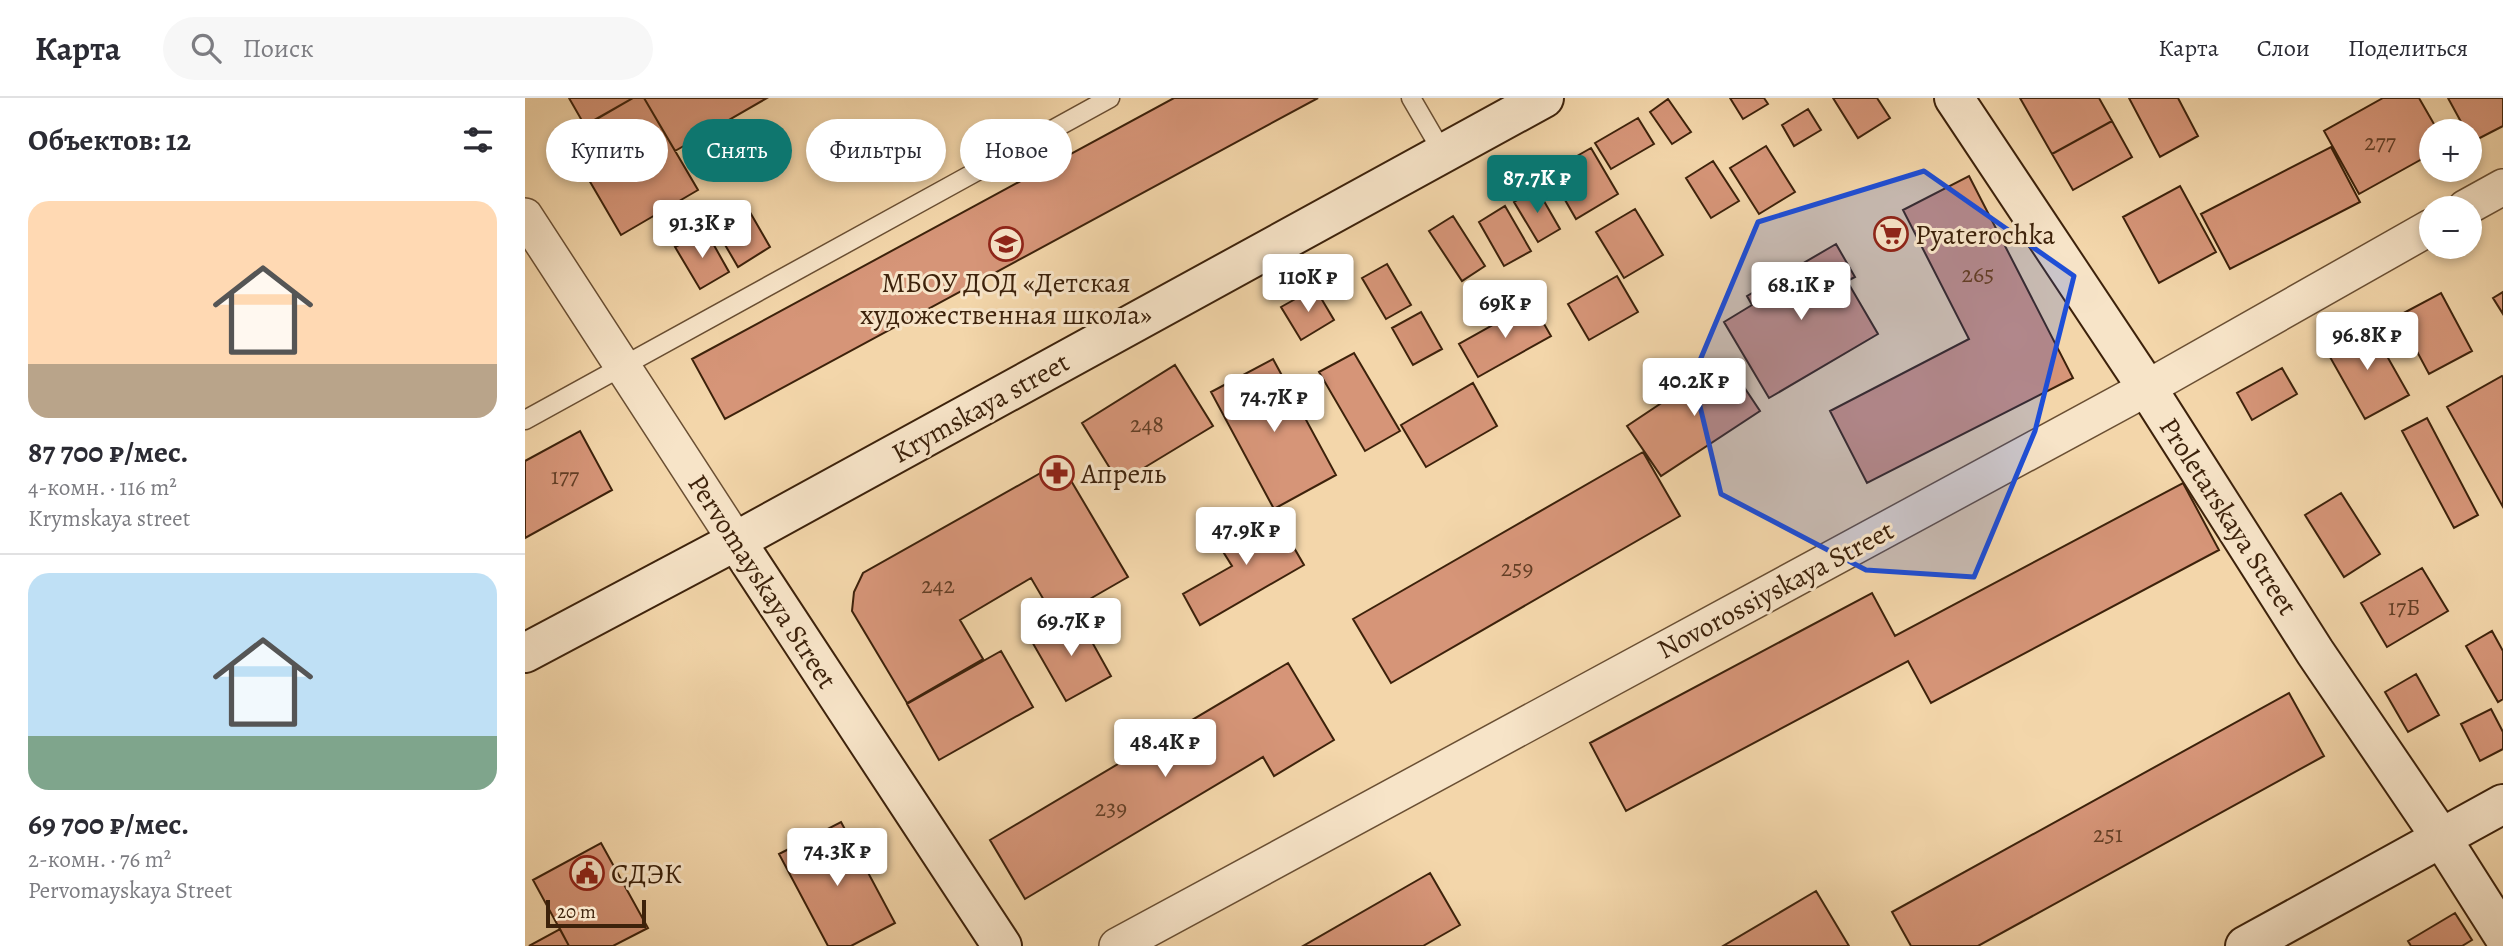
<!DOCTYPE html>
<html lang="ru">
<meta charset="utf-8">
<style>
body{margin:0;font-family:Alegreya,serif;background:#f7f7f7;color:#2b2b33;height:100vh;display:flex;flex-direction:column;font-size:26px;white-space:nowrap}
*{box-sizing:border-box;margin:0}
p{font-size:23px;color:#7c7c81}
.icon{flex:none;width:38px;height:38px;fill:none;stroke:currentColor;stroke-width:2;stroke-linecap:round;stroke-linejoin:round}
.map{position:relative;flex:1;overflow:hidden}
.panel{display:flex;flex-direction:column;background:#fff;width:525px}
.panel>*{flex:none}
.hud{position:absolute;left:21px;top:21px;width:665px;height:63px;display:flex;gap:14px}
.controls{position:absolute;left:1894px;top:21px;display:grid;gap:14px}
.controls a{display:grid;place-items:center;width:63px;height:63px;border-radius:50%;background:#fff;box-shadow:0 4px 10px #0003;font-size:35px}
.scale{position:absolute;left:21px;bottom:18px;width:100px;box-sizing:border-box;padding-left:7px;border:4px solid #3d220b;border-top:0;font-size:19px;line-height:24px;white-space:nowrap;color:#3d220b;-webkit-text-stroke:5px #f7e4c8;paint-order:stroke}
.price{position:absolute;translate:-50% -60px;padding:0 16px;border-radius:7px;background:#fff;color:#222;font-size:23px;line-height:46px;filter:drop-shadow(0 2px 4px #0008)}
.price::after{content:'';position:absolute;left:50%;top:42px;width:21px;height:16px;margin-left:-10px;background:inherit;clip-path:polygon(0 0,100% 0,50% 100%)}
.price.current{background:#0f766e;color:#fff}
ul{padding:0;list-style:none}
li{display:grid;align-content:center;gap:14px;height:371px;padding:0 28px}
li+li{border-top:2px solid #e1e1e2}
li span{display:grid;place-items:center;height:217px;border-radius:21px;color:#555}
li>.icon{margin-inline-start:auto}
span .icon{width:126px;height:126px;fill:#fffc;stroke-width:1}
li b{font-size:30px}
h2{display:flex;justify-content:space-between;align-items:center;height:84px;padding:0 28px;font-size:30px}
.chip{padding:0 24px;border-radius:32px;background:#fff;box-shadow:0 4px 10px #0003;font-size:24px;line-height:63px}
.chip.current{background:#0f766e;color:#fff}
header{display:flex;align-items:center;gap:42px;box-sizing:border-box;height:98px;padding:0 35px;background:#fff;border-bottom:2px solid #e1e1e2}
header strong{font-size:33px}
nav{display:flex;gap:38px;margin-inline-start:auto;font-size:24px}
.search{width:490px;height:63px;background:#f7f7f7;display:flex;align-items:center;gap:18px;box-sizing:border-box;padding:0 24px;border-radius:38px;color:#7c7c81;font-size:26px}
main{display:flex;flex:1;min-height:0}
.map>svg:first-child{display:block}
.building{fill:#d69578;stroke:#3d220b;stroke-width:2}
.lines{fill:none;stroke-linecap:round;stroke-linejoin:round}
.lane-casing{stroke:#6a4f33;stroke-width:21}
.street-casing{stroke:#6a4f33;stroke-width:38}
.secondary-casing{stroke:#3d220b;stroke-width:42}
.lane{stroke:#f7e4c8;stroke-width:18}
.street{stroke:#f7e4c8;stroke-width:35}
.secondary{stroke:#f7e4c8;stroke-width:38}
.marked{fill:#1d4ed8;fill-opacity:0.2;stroke:#1d4ed8;stroke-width:5;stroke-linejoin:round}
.labels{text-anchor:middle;stroke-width:6;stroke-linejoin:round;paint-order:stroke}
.number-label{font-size:24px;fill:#633f26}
.poi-label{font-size:28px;fill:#3d220b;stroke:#f7e4c8;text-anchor:start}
.street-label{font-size:28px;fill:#3d220b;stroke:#f7e4c8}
</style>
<header>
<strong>Карта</strong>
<div class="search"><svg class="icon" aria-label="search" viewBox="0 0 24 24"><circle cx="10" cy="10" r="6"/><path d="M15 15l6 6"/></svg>Поиск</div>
<nav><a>Карта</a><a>Слои</a><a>Поделиться</a></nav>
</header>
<main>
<section class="panel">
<h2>Объектов: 12<svg class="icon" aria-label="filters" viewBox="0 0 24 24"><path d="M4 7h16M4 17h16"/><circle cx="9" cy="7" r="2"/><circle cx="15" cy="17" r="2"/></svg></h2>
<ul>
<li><span style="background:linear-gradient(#ffd9b3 75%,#b9a48a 0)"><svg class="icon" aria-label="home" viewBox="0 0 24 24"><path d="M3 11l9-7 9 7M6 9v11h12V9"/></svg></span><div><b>87 700 ₽/мес.</b><p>4-комн. · 116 m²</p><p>Krymskaya street</p></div></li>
<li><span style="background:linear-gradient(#bfe0f5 75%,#7fa58c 0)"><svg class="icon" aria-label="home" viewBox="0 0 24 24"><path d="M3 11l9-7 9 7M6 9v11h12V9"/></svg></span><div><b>69 700 ₽/мес.</b><p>2-комн. · 76 m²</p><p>Pervomayskaya Street</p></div></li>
</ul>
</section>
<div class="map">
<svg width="1978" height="848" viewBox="0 0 1978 848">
<rect width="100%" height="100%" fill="#f3d6aa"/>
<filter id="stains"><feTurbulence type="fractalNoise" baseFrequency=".00286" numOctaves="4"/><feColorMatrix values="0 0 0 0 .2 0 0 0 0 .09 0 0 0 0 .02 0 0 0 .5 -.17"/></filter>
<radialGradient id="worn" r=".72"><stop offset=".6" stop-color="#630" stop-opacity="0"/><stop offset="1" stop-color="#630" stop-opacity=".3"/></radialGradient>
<path class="building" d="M44,0H108L60,28Z
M108,0H119L173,92L96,137L39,39Z
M119,0H242L150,53Z
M649,0H793L200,321L167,261Z
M1205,0H1239L1243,6L1218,21Z
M1308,0H1352L1365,20L1333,40Z
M1495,0H1574L1587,23L1527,56Z
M1604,0H1653L1673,38L1635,59Z
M1858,0H1894L1913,33H1906V56L1834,96L1799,33Z
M1923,0H1978V28L1947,44L1944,33H1941Z
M1143,1L1166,34L1147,46L1125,14Z
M1283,11L1296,32L1269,48L1257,27Z
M1113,20L1129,46L1086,71L1070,45Z
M1587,23L1607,59L1548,92L1527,56Z
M1241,48L1270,94L1234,116L1205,70Z
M1806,49L1835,104L1705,171L1676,116Z
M1066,50L1093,96L1051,121L1024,74Z
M1188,63L1214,103L1186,120L1161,80Z
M1444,78L1548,280L1342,385L1305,313L1444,241L1378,112Z
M1655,88L1691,154L1634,185L1598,119Z
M1012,91L1035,131L1013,144L989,104Z
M980,108L1006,153L979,168L954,124Z
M222,109L245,149L213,169L189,128Z
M1110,111L1138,157L1099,180L1071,134Z
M928,118L960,168L937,183L904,133Z
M181,133L204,174L175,191L150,149Z
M1311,146L1330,179L1322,183L1353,236L1244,300L1199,224L1227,207L1222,198Z
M862,166L886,207L861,221L837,180Z
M1092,178L1113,214L1064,242L1043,206Z
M790,190L809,222L776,242L756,209Z
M1978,194V216L1968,200Z
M1916,195L1947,253L1904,276L1873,218Z
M1007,205L1026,238L953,279L934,246Z
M896,214L917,251L888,267L867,230Z
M1845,228L1884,297L1840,321L1801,252Z
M829,255L875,333L840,353L794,274Z
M748,261L811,377L749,411L686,294Z
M1201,262L1235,313L1136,378L1102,328Z
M650,267L688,328L594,385L557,325Z
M1757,270L1772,296L1727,322L1712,295Z
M1977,278L1978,279V409L1922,309Z
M948,285L972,328L901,369L876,327Z
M1902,320L1953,417L1929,430L1877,333Z
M55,333L87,392L0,440V363Z
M1118,354L1155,418L866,585L828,521Z
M535,364L603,479L530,521L506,480L435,522L458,561L382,605L327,513L329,494L338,475Z
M1658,385L1694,452L1406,605L1383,563L1101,713L1065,645L1347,495L1370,538Z
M1816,395L1855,456L1819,479L1780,417Z
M747,412L779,467L675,527L658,496L707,468L692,444Z
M1897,470L1923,513L1862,549L1836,505Z
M552,517L586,578L541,603L506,542Z
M1967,533L1978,553V601L1973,604L1941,548Z
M476,553L508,609L414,662L382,606Z
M763,565L809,642L749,678L738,659L500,801L465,742Z
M1891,576L1914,617L1883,634L1860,594Z
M1764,595L1799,658L1453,848H1386L1367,814Z
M1966,611L1978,634V651L1955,663L1936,626Z
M316,724L370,825L326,848H303L254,756Z
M76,745L123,830L88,848H44L8,782Z
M905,775L935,827L898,848H778Z
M1291,793L1324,848H1198Z
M1930,815L1947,842L1937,848H1886L1883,843Z
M35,831L44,848H4Z"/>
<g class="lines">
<g class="lane-casing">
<path id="lane" d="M886,0L918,55
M0,322L585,0"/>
</g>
<g class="street-casing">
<path id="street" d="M1940,110L1978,89
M0,118L211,443
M592,848L1622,290L1906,129"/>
</g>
<g class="secondary-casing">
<path id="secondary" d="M1429,0L1622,290L1790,554L1917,741L1978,837
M211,443L477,848
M0,555L211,443L1019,0
M1720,848L1978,706"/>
</g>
<use href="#lane" class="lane"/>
<use href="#street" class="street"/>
<use href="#secondary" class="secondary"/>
</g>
<path class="marked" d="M1399,73L1549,178L1510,333L1449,479L1341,472L1196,396L1168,279L1233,124Z"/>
<defs>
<g id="supermarket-ring" transform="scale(1.75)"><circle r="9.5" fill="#f7e4c8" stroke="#8f2418" stroke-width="1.5"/><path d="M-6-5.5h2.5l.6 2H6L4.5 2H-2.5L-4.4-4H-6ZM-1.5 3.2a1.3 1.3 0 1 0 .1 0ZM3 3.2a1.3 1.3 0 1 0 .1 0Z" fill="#8f2418"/></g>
<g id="school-ring" transform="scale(1.75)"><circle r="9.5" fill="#f7e4c8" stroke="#8f2418" stroke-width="1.5"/><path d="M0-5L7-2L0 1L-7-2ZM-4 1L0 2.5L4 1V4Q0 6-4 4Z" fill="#8f2418"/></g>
<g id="pharmacy-ring" transform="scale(1.75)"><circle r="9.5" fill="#f7e4c8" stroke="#8f2418" stroke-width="1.5"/><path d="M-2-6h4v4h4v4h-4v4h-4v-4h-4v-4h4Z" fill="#8f2418"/></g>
<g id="civic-ring" transform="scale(1.75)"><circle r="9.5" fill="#f7e4c8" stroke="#8f2418" stroke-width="1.5"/><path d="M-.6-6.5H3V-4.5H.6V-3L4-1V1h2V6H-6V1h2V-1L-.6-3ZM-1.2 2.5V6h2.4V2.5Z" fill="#8f2418"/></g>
</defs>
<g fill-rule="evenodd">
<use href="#supermarket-ring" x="1366" y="136"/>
<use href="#school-ring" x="481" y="146"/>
<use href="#pharmacy-ring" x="532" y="375"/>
<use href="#civic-ring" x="62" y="775"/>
</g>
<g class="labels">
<g class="number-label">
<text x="1855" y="52">277</text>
<text x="1453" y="184">265</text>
<text x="622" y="334">248</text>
<text x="40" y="386">177</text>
<text x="992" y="478">259</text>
<text x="413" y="495">242</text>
<text x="1879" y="517">17Б</text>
<text x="586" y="718">239</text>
<text x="1583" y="744">251</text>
</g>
<g class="poi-label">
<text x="1390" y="146">Pyaterochka</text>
<text x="481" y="194" text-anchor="middle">МБОУ ДОД «Детская<tspan x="481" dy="32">художественная школа»</tspan></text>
<text x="556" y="385">Апрель</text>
<text x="86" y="785">СДЭК</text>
</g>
<g class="street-label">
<text transform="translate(455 309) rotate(-29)" y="10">Krymskaya street</text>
<text transform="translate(1704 418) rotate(57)" y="10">Proletarskaya Street</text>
<text transform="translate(238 483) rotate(57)" y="10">Pervomayskaya Street</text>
<text transform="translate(1250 491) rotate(-28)" y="10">Novorossiyskaya Street</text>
</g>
</g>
<rect width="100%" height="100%" filter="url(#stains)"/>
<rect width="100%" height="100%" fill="url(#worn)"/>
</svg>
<div class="controls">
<a>+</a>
<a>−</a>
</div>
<div class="scale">20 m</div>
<b class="price current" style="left:1012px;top:117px">87.7K ₽</b>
<b class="price" style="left:177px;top:162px">91.3K ₽</b>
<b class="price" style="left:783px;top:216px">110K ₽</b>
<b class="price" style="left:1276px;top:224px">68.1K ₽</b>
<b class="price" style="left:980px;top:242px">69K ₽</b>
<b class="price" style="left:1842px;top:274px">96.8K ₽</b>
<b class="price" style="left:1169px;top:320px">40.2K ₽</b>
<b class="price" style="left:749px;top:336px">74.7K ₽</b>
<b class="price" style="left:721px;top:469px">47.9K ₽</b>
<b class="price" style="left:546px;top:560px">69.7K ₽</b>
<b class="price" style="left:640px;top:681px">48.4K ₽</b>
<b class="price" style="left:312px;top:790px">74.3K ₽</b>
<div class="hud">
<a class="chip">Купить</a>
<a class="chip current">Снять</a>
<a class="chip">Фильтры</a>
<a class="chip">Новое</a>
</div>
</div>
</main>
